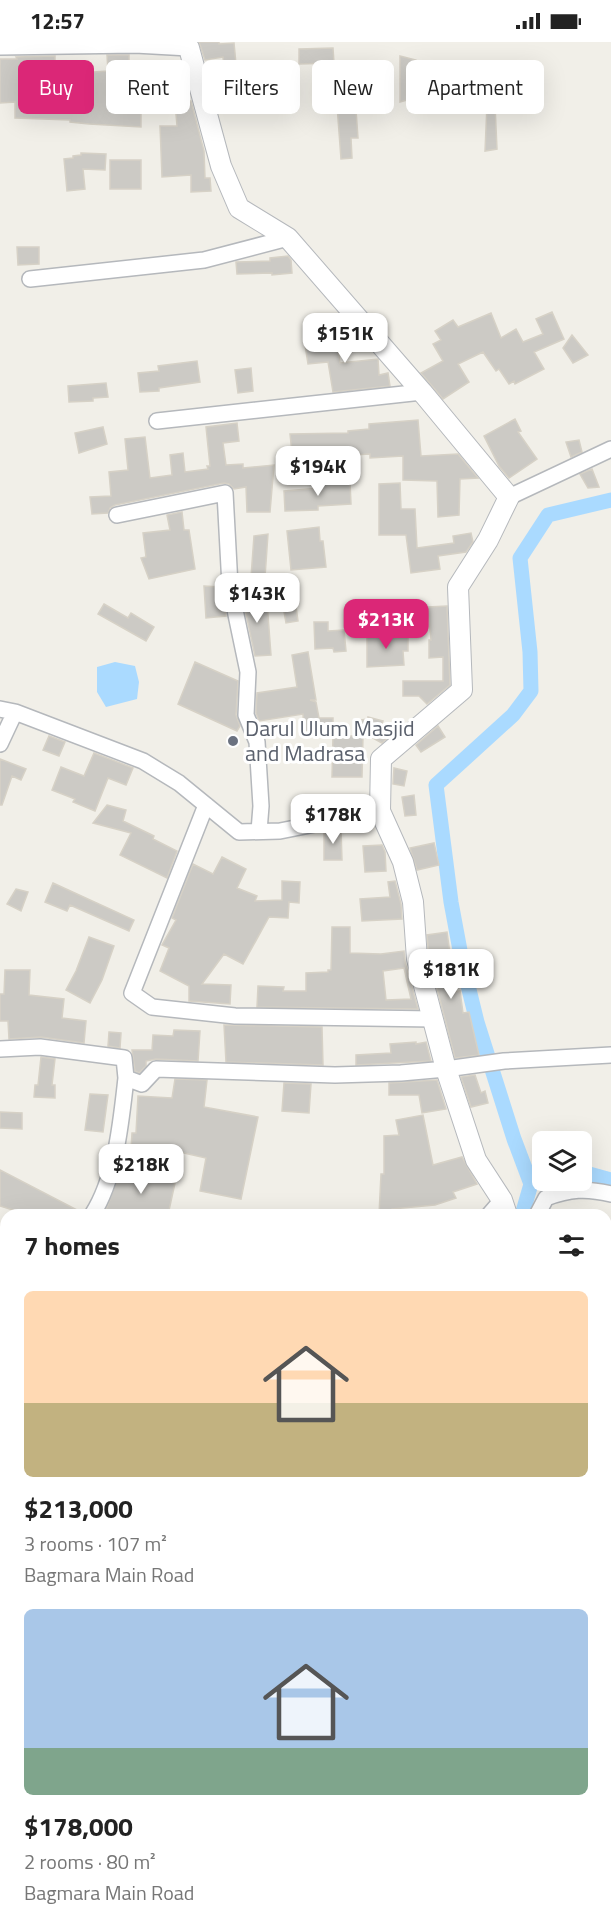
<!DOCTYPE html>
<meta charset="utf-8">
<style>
body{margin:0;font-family:"Titillium Web",sans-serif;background:#f2f2f2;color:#222;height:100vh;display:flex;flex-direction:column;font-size:22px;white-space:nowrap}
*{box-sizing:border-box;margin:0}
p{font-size:20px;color:#767676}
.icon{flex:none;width:33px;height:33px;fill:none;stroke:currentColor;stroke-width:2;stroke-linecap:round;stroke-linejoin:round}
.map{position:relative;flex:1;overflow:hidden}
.panel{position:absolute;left:0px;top:1167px;width:612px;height:722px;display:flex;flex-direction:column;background:#fff;border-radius:18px 18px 0 0;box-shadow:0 6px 24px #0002}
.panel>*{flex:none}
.hud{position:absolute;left:18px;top:18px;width:576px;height:54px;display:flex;gap:12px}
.tools{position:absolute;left:532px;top:1089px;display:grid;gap:12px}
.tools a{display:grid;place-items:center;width:60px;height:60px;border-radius:9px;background:#fff;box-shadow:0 6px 24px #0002;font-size:30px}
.price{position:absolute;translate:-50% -51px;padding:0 14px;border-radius:12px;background:#fff;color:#222;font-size:20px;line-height:39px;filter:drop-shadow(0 2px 3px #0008)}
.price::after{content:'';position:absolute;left:50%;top:36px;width:18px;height:14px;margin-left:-9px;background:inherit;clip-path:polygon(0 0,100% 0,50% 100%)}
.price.selected{background:#db2777;color:#fff}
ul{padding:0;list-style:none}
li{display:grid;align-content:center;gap:12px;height:318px;padding:0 24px}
li span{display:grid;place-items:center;height:186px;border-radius:9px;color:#555}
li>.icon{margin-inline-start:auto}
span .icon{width:108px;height:108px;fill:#fffc;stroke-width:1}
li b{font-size:26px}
h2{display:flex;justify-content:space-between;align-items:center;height:72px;padding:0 24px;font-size:26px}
.tag{padding:0 21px;border-radius:9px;background:#fff;box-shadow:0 6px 24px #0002;font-size:21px;line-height:54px}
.tag.selected{background:#db2777;color:#fff}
.status{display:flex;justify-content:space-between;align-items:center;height:42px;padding:0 30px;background:#fff;direction:ltr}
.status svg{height:16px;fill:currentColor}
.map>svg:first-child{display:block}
.water{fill:#aadaff}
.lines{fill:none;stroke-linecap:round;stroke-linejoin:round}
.canal{stroke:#aadaff;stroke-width:15}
.building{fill:#cccac5;stroke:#d6d1c6;stroke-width:1.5;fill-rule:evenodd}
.minor-casing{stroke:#b5b8bc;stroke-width:18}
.tertiary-casing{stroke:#b5b8bc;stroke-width:22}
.minor{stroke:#fff;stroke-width:15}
.tertiary{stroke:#fff;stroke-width:20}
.worship-dot{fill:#6b7280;stroke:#fff;stroke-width:2}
.labels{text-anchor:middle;stroke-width:6;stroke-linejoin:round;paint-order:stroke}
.worship-label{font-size:22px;fill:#5b616d;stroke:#fff;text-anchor:start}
</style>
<div class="status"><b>12:57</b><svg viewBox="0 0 49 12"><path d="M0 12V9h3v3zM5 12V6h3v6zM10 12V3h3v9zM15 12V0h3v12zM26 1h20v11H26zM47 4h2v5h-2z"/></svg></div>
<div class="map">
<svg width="611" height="1888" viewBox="0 0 611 1888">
<rect width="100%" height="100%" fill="#f1efe8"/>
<path class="water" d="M115,620L135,624L139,640L137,657L106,665L97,650V625Z"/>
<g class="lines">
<path class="canal" d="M582,1130L611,1138
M531,1142L514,1097L477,980L462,919L451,860L436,743L513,673L531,649L530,610L520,516L548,473L611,458
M522,1173L531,1142L543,1131"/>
</g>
<path class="building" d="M199,0H219V2L234,1L236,22L248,21L249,33L225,34L223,15L205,18Z
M333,6L334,21L299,22V7Z
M107,13H129V22L146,21L147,38L124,39V67L141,69V85L89,82L70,80V78L15,76V60L0,61V17H17L16,15L55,14V34L79,36V31L108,29Z
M400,14L416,18L418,55L400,60Z
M368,27L369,68H356L358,96H351L352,116L341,117L337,63H348V54H355L353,29Z
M191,59L204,109L205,136H210L211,149L191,150V133L162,135L160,84H177L175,60Z
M487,63H495L497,107L485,109Z
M81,111L106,112L105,128L83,127L85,147L67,149L64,117L73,116V114L81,113Z
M110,118H141V147H110Z
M17,205H39V222L18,223Z
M288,214L291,218L292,231L272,233V231L237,232L236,220L270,219V216Z
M552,270L564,297L534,310L544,327L515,342L514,339L509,342L499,327L496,329L483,310L458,322L469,340L443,357L421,331L443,319L433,302L441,298L435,289L453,278L458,285L491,271L501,296L516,287L523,300L543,292L536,277Z
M342,280L344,292L336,293L340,321L378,317L379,333L388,331L390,344L333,350L328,320L308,322L305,303L325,301L323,281Z
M572,293L588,313L573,321L563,306Z
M197,319L200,340L159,346V349L140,350L138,331L159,329L158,324Z
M251,326L253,349L238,351L235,328Z
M106,341L108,355L93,356V359L69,360L68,344Z
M515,377L521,389L518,390L537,417L509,436L499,424L484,394Z
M418,378L421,414L458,412L478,436L460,437L459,473L438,475L437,439L403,438V414L370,416V412L336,414L335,411L293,420L290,392L348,391V389L369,387V382Z
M237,381L239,399L223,401L226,423L243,422V426L274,423L270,470H247L246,445L234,447L229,442L224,441L115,463L110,466L108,471L92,472L90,455L111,454L109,430L128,428L125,397L145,395L150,436L172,433L170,413L183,411L185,430L208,427L207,424H210L206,385Z
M103,385L107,402L79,411L75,391Z
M579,398L582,410L571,415L566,400Z
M592,427L599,445L588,446L580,432Z
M350,440L351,462L318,464V468L285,469L284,449L321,446V441Z
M400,441L401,467H415L417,506L454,501L453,494L471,491L473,500L466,510L438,514L440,527L411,531L406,493H379V442Z
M182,470L184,488H189L195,527L149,537L141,516L146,515L143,491L170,488L167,473Z
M319,485L320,499H323L326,525L291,528L287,489Z
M268,492L265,535H251L254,494Z
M239,539H247V563L267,560L271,613L255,614Z
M204,544L220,545L226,574L206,576Z
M295,557L298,579L286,581L282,558Z
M104,562L128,576L131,571L154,585L146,599L98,572Z
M447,564L450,643L427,662L419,654H403V639H443V615L429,616V598H431L428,565Z
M314,580H328V589L344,588L346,609L334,610L333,606L315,607Z
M408,593V609H403L404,623L367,625V594Z
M308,610L316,658H310L316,660L319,676H333V687L304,689L303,672L259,679L256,671L257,651L297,645L292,613Z
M195,620L238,639L236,673L240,684L237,689L178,662Z
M368,675L383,679L380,687L391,693L382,701L358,688L361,678L368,677Z
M438,684L445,695L421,710L416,703Z
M49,694L65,700L59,714L43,708Z
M333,694H363L362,735H332Z
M94,711L133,726L126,743L108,736L95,769L73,760L75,757L52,748L61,725L84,734Z
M0,717L26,727L21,738L12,734L2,763H0Z
M394,726L407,729L404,744L393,742Z
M414,753L416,773L405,774L402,755Z
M107,763L126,768L123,779L154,794L153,797L177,809L167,836L120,813L131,791L93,781Z
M341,787L342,818H324V790Z
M434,801L439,823L417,828L410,806Z
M382,803L385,810L386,829L365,830L363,804Z
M222,815L246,827L237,846L257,854L255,859L282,858V839L300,840L299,861L289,860L288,876L269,875L243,922L224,912L202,942L231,943L230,962L189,959V944L160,929L169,906L162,903L176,878L172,876L193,822L213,832Z
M395,839L401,862L402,877L362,879L360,857L390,855L388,840Z
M53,841L134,878L129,889L70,863L67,869L45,860Z
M16,847L28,850L21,869L7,862Z
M332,885H350V911L381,912L404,909L405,920L418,967L257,965L258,944L284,945L283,949H306V931L328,930V928H331ZM404,926L411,957L386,958L383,929Z
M447,890L451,919L445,920L449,951L460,949L463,971L469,970L479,1013L455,1016L429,915L427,893Z
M89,895L114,904L102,938L90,961L66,948L76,929Z
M5,928H30L29,953L64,957L62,976L86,979L84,1001L41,995L9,997L8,979H0V952H4Z
M224,983L322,985L323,1023L226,1020Z
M174,988L200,989L198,1019L156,1017L146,1019V1024L139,1031L135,1029L132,1008H152L153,993L173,994Z
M109,990L121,991L120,1006L108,1004Z
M416,1000V1002L426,1000L431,1019L356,1023V1013L391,1011L390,1002Z
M41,1015L55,1017L52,1043H55V1056L34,1055L35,1043H38Z
M475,1033L481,1051L485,1049L488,1061L471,1065L461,1035Z
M175,1037L207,1038L204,1065L258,1075L241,1157L200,1149L206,1116L175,1109L174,1113L131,1107L132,1091H136L138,1054L172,1056Z
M437,1038L446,1067L422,1071L419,1053H389V1041Z
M284,1041L311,1042L309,1071L282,1069Z
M90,1052L108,1053L103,1090L85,1088Z
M0,1070L22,1071V1087L0,1086Z
M423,1073L433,1123L462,1115L477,1142L453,1150L456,1156L435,1163L392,1167V1173H379L381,1132H384V1094L399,1093L396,1078Z
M0,1128L83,1171L82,1173H29L0,1164Z
M121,1128L175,1141L168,1173H144L118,1168L117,1173H104Z"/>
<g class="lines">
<g class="minor-casing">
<path id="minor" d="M0,5L135,3L189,6L188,0
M30,237L204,218L288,196
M157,379L422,350
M509,455L611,407
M117,473L225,451L230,544L248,630L246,673L257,700L261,764L259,789
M0,667L15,670L143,719L179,741L239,790L280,789L380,769
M0,702L15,670
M206,763L132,951L152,965L235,974L433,977
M0,1007L40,1005L124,1016L126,1036L142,1042L156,1027L335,1033L401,1031L446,1027L504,1019L611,1013
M92,1173C116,1136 121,1080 126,1036
M489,1173L502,1158
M537,1173L546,1156C570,1147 586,1146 611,1152
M0,1334L6,1322
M606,1351H611
M0,1451L6,1461
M606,1465H611
M0,1507L6,1503
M606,1546L611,1545
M606,1647L611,1648
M0,1740L6,1742
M606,1848L611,1849
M30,1882V1888
M449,1882L499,1888"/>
</g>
<g class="tertiary-casing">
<path id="tertiary" d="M189,6L221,124L239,166L288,196L422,350L509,455L488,498L458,545L462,648L381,717L380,769L403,820L413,860L417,917L446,1027L476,1118L502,1158L507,1173
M606,1578L611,1596
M606,1730L611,1715
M580,1882V1888"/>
</g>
<use href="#minor" class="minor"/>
<use href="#tertiary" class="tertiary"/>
</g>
<circle class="worship-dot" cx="233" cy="699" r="6"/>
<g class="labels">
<g class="worship-label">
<text x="245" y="694">Darul Ulum Masjid<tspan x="245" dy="25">and Madrasa</tspan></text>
</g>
</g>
</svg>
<div class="tools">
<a><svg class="icon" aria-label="layers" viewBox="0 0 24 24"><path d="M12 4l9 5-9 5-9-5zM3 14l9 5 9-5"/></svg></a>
</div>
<b class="price" style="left:345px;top:322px">$151K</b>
<b class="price" style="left:318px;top:455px">$194K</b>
<b class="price" style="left:257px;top:582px">$143K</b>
<b class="price selected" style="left:386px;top:608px">$213K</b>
<b class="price" style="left:333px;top:803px">$178K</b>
<b class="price" style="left:451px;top:958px">$181K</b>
<b class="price" style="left:141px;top:1153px">$218K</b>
<div class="hud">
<a class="tag selected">Buy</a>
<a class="tag">Rent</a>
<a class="tag">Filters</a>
<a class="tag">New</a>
<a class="tag">Apartment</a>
</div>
<section class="panel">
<h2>7 homes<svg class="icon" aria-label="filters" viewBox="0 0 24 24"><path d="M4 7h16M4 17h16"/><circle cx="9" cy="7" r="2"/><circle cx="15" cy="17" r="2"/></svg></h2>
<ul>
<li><span style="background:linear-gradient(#ffd9b3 60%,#c2b280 0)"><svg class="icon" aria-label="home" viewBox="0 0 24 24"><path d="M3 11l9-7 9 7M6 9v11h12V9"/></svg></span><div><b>$213,000</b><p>3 rooms · 107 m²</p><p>Bagmara Main Road</p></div></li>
<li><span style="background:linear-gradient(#a9c7e8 75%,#7fa58c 0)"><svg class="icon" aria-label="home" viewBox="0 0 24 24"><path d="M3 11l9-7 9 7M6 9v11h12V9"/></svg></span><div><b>$178,000</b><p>2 rooms · 80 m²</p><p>Bagmara Main Road</p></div></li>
</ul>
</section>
</div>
